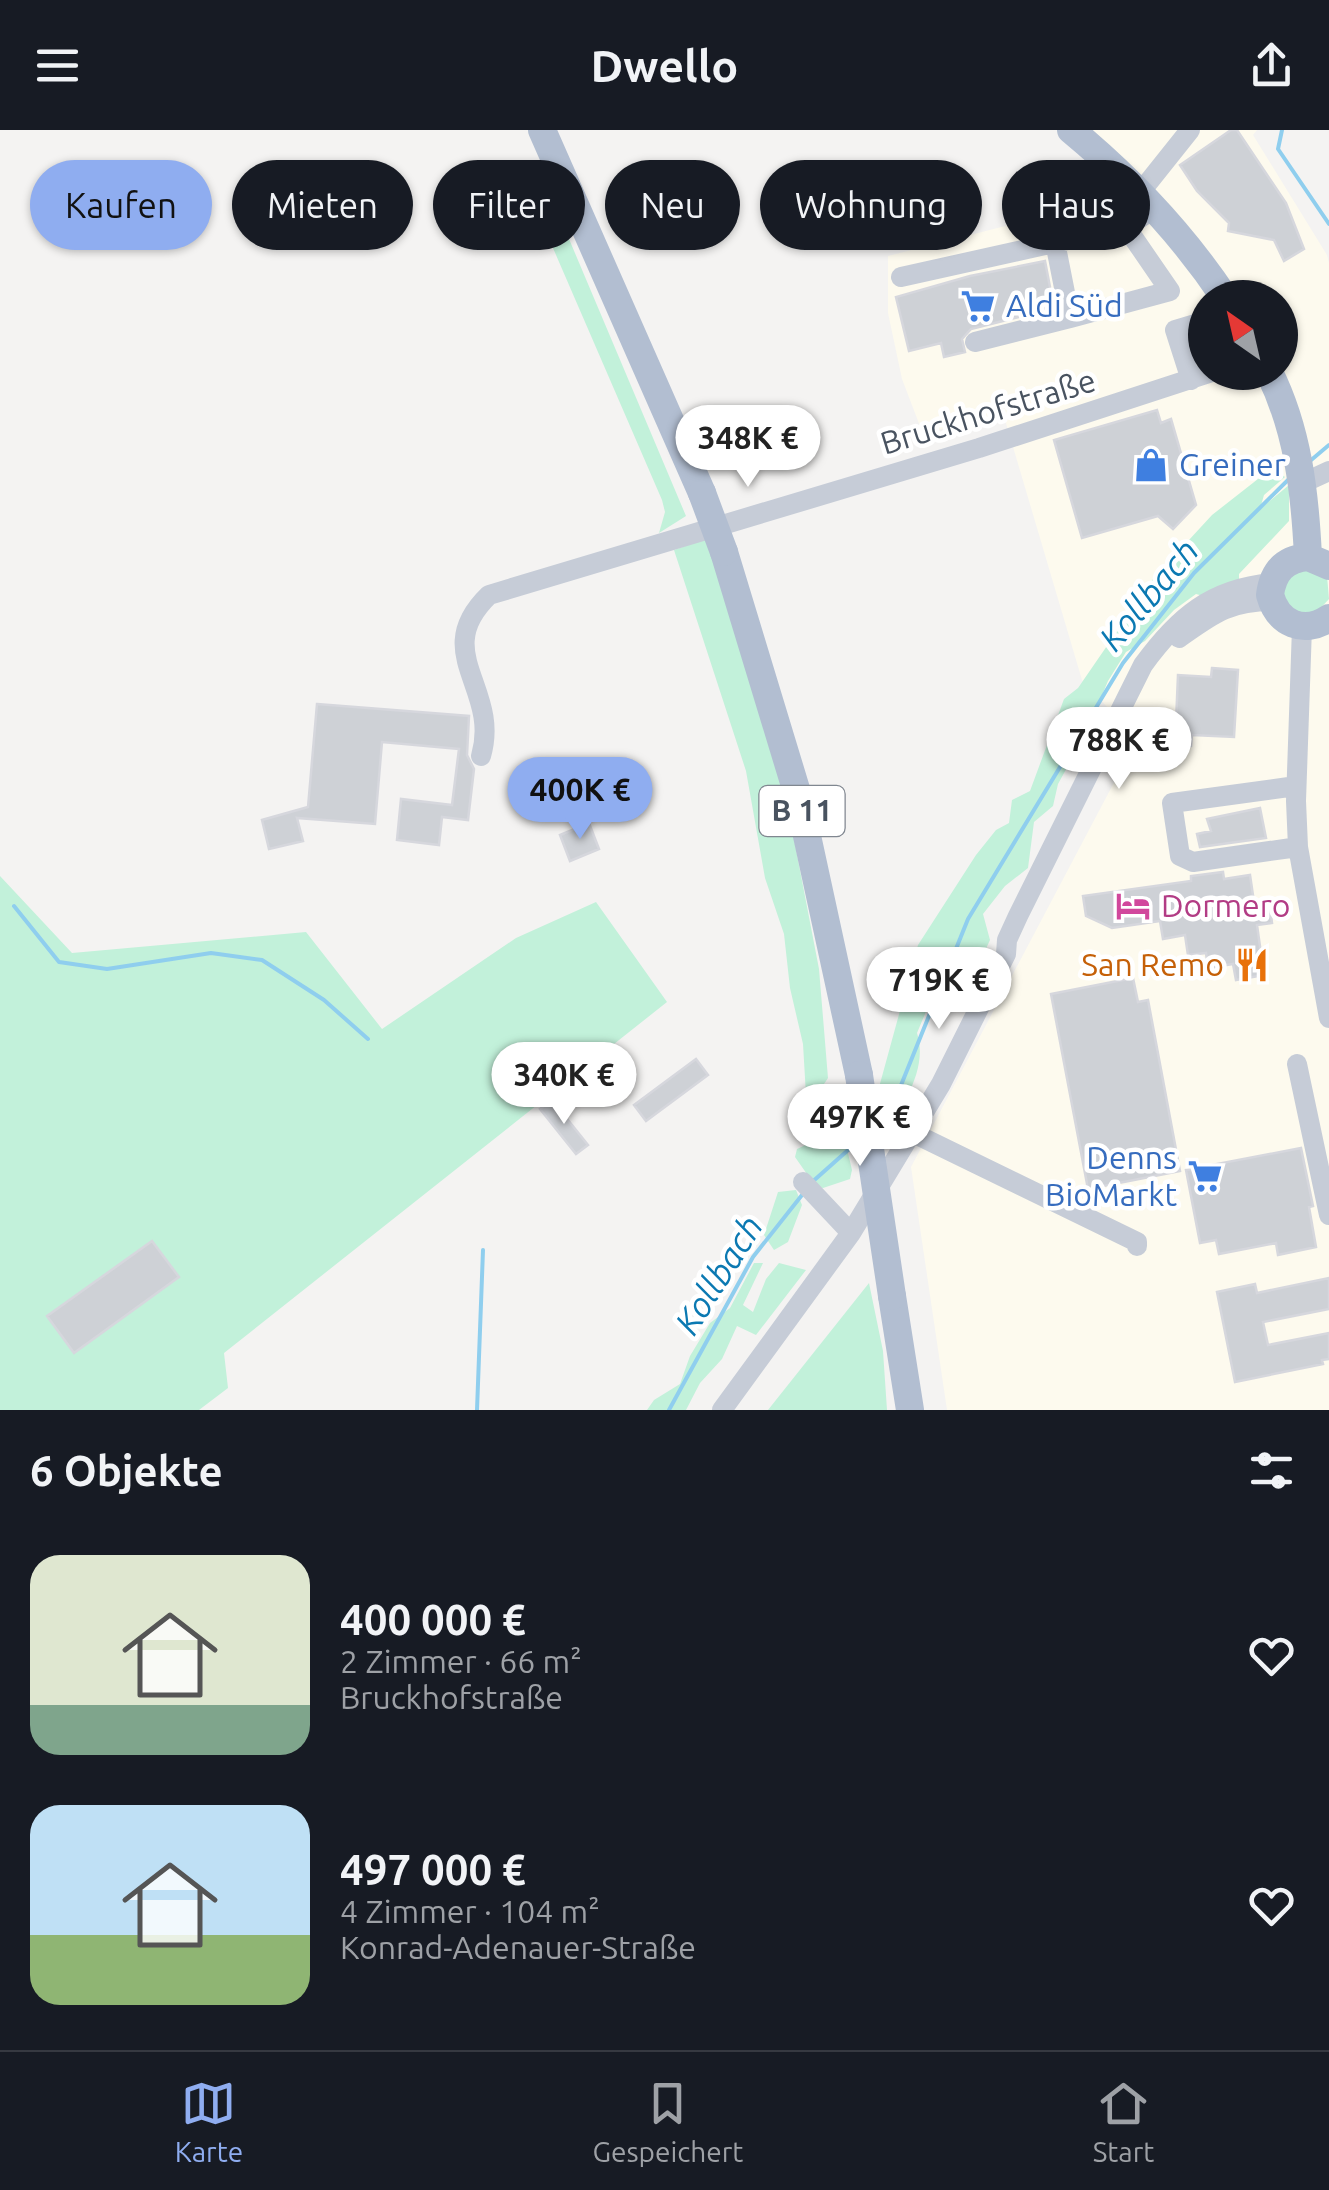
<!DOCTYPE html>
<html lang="de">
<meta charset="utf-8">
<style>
body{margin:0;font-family:Ubuntu,sans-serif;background:#242831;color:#f1f3f6;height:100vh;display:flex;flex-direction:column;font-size:38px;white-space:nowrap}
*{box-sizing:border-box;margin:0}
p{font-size:32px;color:#9ea1a6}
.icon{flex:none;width:55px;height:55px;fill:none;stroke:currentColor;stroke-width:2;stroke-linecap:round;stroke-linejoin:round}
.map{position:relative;height:1280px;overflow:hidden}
.panel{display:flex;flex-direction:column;background:#171b24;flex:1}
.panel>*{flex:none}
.guide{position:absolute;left:30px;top:30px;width:1270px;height:90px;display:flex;gap:20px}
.needle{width:65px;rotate:326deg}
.fabs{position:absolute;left:1188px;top:150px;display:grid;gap:20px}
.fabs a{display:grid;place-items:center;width:110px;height:110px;border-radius:50%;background:#171b24;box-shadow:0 2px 8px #0004;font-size:50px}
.price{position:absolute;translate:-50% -85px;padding:0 22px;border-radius:35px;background:#fff;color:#222;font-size:32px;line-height:65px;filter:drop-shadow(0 2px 5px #0008)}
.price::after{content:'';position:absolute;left:50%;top:60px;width:30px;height:22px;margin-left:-15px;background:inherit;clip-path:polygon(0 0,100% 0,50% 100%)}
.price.selected{background:#8fadf0;color:#111}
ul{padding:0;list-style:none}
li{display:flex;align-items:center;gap:30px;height:250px;padding:0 30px}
li span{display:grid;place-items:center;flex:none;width:280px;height:200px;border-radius:30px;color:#555}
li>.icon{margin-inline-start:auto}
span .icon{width:120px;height:120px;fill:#fffc;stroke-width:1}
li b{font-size:42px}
h2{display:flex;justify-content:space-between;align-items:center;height:120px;padding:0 30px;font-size:42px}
.chip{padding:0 35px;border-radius:45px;background:#171b24;box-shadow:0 2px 8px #0004;font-size:35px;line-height:90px}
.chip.selected{background:#8fadf0;color:#111}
header{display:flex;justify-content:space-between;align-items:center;height:130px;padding:0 30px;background:#171b24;font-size:45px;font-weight:700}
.dock{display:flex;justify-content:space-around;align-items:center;height:140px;border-top:2px solid #363941;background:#171b24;font-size:28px;color:#9ea1a6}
.dock a{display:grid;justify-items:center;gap:5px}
.dock .selected{color:#8fadf0}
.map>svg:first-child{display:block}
.commercial{fill:#fdfaee;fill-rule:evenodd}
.green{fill:#c2f1da;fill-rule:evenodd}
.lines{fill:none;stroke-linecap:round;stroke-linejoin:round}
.stream{stroke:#8fceee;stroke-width:4}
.building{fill:#ced1d6;stroke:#d6d7dd;stroke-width:2.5}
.minor-tunnel{stroke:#d2d3d5;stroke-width:20;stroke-dasharray:20 10;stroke-linecap:butt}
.minor{stroke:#c6ccd7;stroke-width:20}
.major{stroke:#b2bed1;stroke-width:28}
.major-bridge{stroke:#b2bed1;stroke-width:28}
.labels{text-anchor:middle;stroke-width:9;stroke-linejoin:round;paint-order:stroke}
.shield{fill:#fff;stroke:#808790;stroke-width:2.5}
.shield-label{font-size:30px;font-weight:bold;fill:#495360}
.shop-label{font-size:32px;fill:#366cbe;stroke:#fff;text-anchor:start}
.street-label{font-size:32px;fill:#495360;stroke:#fff}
.hotel-label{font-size:32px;fill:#b23c85;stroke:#fff;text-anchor:start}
.food-label{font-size:32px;fill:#c56008;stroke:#fff;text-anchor:end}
.water-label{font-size:35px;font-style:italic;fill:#0b79b2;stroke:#fff}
</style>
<header><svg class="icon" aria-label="menu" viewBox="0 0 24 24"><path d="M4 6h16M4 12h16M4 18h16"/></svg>Dwello<svg class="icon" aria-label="share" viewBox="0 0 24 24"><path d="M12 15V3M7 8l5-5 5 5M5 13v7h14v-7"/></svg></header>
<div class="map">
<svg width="1329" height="1280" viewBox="0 0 1329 1280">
<rect width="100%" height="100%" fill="#f4f3f2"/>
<path class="commercial" d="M1084,0H1257L1253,5L1327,125L1329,133V1280H947L911,1037L1137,609L1082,550L1003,283L923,304L902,249L888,183V126L1118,67L1142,53ZM1205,168H1280V242H1205Z"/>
<path class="green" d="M542,45L686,386L659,403L665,382L662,370L524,51Z
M1272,338L1285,347L1264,365L1260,379L1289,355V391L1239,444V450L1203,466L1196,464L1174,480L1145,511L1126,522L1108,551L1086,603L1058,654L1053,676L1034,692L1028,738L1005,756L983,784L990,810L967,859L945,836L917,903C929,941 900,977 884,1011L875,972L918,815L976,725L996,700L1009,693L1012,670L1030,661L1064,569L1078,558L1153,449L1212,385Z
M705,409L743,516L788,678L819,839L828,948L816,966L806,965L803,914L790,858L784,804L765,748L746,641L674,420Z
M1295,435L1327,446L1329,469L1315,484L1291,482L1279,453Z
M0,746L72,823L306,802L382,899L516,808L596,772L667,872L224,1223L228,1258L199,1280H0ZM152,1111L178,1148L74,1222L48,1185Z
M842,998L852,1040L850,1049L823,1058L816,1057L795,1027L797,1019Z
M796,1060L802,1075L788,1112L774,1120L764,1105L778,1062Z
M754,1133H763L743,1175L753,1182L766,1149L779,1133L806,1140L756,1205L737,1196L722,1229L700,1253L686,1280H647L654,1270L680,1254L690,1226L710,1193L730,1178Z
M869,1153L883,1221L887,1280H768Z"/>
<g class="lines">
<path class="stream" d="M1282,0L1278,19L1329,94
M1310,331L1329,315
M14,776L59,832L107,839L211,823L262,830L324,870L368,909
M879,994L889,985L968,789L1123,533L1194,443L1291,347
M811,1053L856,1013
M477,1280L483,1120
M669,1280L753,1127L802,1065"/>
</g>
<path class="building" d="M1231,0H1237L1286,73L1304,119L1284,131L1274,110L1228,101L1229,93L1197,61L1180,35Z
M1045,131L1054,178L971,199L962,209L965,222L944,227L941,213L909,221L896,167L970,146Z
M1157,280L1161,293L1171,289L1196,375L1173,399L1158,386L1082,408L1054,310Z
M1212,538L1238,540L1234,607L1192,605L1191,616L1159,614L1160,591L1176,592L1178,545L1211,547Z
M317,574L469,586L467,625L474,639L468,690L442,687L439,715L397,710L401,669L452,675L459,619L382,612L375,694L297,688L303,711L269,719L262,690L308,677Z
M1260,678L1266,708L1200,717L1197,704L1211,701L1207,689Z
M589,693L599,719L570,731L560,705Z
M1223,742L1224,749L1250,745L1255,779L1270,777L1272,793L1257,795L1264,845L1236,850L1233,834L1208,838L1206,823L1188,825L1185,805L1163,809L1160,791L1112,798L1086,786L1083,766L1191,751V746Z
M1133,848L1138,872L1148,870L1180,1041L1088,1059L1051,864Z
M696,929L708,945L646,991L634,975Z
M552,970L588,1015L576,1024L540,979Z
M1301,1018L1313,1076L1309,1077L1316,1117L1278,1125L1276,1113L1219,1124L1216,1110L1200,1113L1186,1040Z
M152,1111L179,1147L74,1223L47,1186Z
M1329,1148V1179L1263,1192L1268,1215L1329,1203V1229L1322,1230L1323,1234L1235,1252L1217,1162L1255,1154L1257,1163Z"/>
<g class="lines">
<path class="minor-tunnel" d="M1190,205L1194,217"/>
<path class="minor" d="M1139,64L1190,0
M1055,112L1070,188L1170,161L1126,97
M901,147L1126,97L1154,79
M975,212L1070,188
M1204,215L1205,219
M1191,250L1175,200L1205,191
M1303,353L1329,341
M1302,497L1296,671L1298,717L1329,888
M1179,508C1213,484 1229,471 1272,471
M481,626C501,558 429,523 489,465L979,318L1212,242
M1296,656L1172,673L1180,726L1193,732L1298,717
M1297,934L1329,1085
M911,1002L1137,1112V1116
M803,1052L851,1103
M722,1280L851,1103L941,954L1006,824L1007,810L1018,786L1143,535C1178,487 1211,459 1271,453"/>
<path class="major" d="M542,0L702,363
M1071,0C1129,48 1183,105 1225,168
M1269,242C1298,300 1305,363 1308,427
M724,422L799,669L859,945
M1329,436L1308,427C1285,429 1273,441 1270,465C1278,494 1304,505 1329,488
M892,1166L910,1280"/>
<path class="major-bridge" d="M702,363L724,422
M859,945L892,1166"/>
</g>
<defs>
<g id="supermarket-bare" transform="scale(2.7)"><path d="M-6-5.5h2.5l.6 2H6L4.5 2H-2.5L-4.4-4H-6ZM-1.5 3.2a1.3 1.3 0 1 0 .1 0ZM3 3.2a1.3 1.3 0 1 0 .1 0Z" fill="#3f7fe0" stroke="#fff" stroke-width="2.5" paint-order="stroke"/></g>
<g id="shop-bare" transform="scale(2.7)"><path d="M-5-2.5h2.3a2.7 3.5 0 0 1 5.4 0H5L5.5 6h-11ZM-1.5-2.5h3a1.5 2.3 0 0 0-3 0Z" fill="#3f7fe0" stroke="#fff" stroke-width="2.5" paint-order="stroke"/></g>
<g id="hotel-bare" transform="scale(2.7)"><path d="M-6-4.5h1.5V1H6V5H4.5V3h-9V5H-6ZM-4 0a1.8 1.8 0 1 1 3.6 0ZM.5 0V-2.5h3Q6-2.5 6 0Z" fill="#d1479c" stroke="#fff" stroke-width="2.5" paint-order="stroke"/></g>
<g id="restaurant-bare" transform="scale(2.7)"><path d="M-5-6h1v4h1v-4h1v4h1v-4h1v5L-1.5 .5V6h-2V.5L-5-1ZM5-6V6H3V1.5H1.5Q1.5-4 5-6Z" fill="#e8710a" stroke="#fff" stroke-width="2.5" paint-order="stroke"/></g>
</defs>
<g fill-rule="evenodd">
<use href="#supermarket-bare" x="978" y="176"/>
<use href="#shop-bare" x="1151" y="335"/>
<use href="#hotel-bare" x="1133" y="776"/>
<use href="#restaurant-bare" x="1252" y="835"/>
<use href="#supermarket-bare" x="1205" y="1046"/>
</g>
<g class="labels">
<rect class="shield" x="759.5" y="656" width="85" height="50" rx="8"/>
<g class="shield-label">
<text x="802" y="691">B 11</text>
</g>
<g class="shop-label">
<text x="1006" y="187">Aldi Süd</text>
<text x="1179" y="346">Greiner</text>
<text x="1177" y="1039" text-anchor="end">Denns<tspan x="1177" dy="37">BioMarkt</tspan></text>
</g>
<g class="street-label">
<text transform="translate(988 282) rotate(-17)" y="11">Bruckhofstraße</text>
</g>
<g class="hotel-label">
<text x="1161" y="787">Dormero</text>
</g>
<g class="food-label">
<text x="1224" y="846">San Remo</text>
</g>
<g class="water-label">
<text transform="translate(1149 465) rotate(-50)" y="12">Kollbach</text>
<text transform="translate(719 1145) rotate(-58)" y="12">Kollbach</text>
</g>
</g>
</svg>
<div class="fabs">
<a><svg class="needle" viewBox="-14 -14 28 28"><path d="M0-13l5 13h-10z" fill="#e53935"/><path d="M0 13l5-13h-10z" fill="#9ea1a6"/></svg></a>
</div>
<b class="price" style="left:748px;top:360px">348K €</b>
<b class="price" style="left:1119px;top:662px">788K €</b>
<b class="price selected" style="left:580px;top:712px">400K €</b>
<b class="price" style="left:939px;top:902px">719K €</b>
<b class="price" style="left:564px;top:997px">340K €</b>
<b class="price" style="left:860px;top:1039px">497K €</b>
<div class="guide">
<a class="chip selected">Kaufen</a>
<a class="chip">Mieten</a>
<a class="chip">Filter</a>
<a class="chip">Neu</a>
<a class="chip">Wohnung</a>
<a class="chip">Haus</a>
</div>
</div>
<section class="panel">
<h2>6 Objekte<svg class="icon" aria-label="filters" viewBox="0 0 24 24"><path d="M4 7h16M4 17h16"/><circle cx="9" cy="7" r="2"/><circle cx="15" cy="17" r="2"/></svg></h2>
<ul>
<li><span style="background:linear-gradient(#dfe7d0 75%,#7fa58c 0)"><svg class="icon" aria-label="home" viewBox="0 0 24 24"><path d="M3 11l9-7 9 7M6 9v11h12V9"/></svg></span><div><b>400 000 €</b><p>2 Zimmer · 66 m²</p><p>Bruckhofstraße</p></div><svg class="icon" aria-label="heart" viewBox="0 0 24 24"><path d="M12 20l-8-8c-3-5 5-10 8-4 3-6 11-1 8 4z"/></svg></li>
<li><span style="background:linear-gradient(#bfe0f5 65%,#8fb573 0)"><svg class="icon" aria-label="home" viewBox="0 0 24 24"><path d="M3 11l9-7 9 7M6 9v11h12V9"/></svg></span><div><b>497 000 €</b><p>4 Zimmer · 104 m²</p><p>Konrad-Adenauer-Straße</p></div><svg class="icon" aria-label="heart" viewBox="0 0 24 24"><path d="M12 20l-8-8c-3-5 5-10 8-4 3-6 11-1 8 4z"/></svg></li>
</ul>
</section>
<nav class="dock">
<a class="selected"><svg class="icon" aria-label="map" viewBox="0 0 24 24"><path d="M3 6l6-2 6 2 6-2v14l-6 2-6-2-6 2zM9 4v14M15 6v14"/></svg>Karte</a>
<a><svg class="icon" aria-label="saved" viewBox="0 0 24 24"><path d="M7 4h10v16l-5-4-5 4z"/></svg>Gespeichert</a>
<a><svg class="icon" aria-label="home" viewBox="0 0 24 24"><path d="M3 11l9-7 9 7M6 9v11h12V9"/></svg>Start</a>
</nav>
